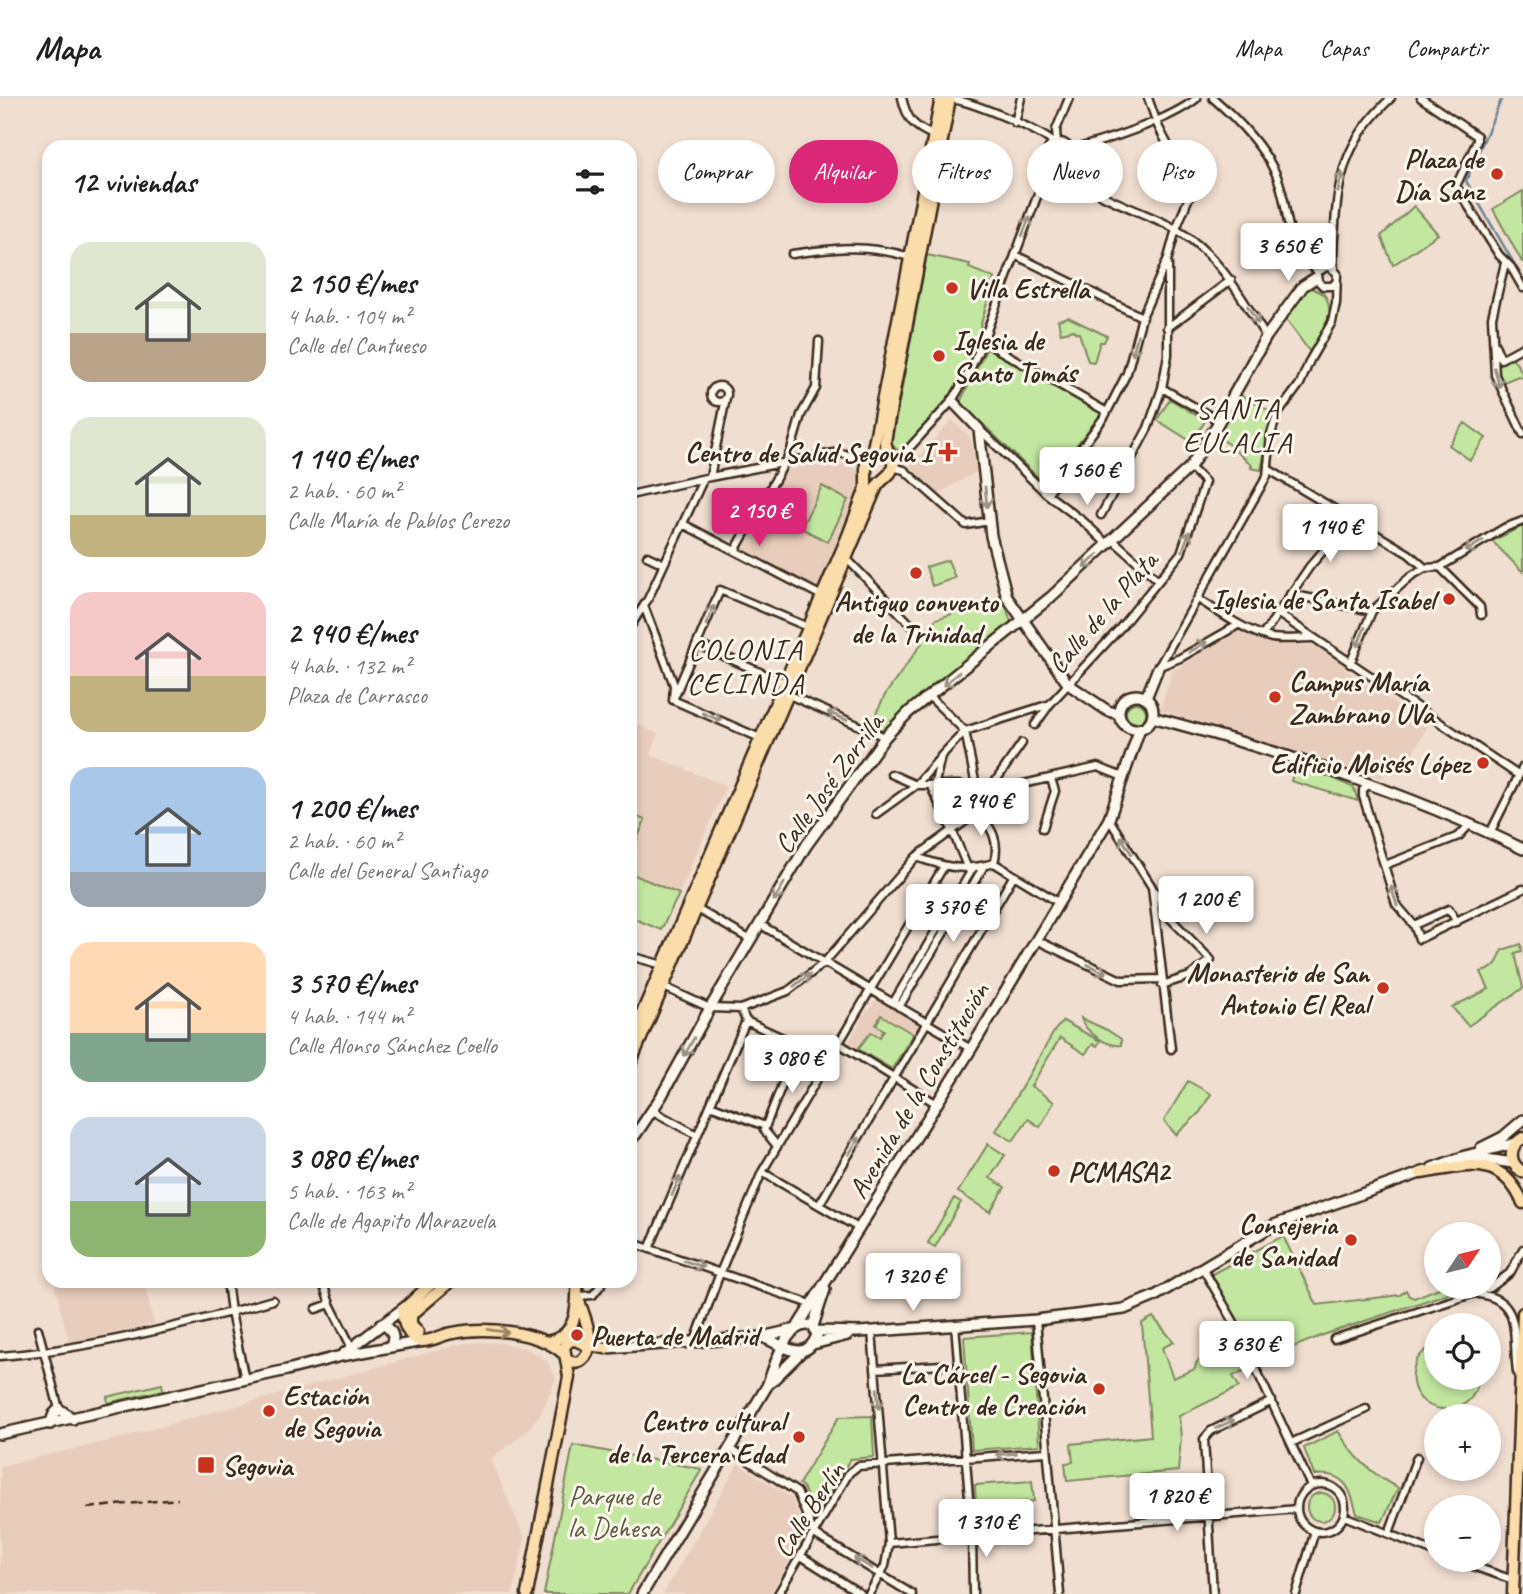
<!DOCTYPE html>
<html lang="es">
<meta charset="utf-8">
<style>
body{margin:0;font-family:Caveat,sans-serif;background:#f2f2f2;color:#202124;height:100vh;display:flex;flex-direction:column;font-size:26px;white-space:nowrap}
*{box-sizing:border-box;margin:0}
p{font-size:23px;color:#757577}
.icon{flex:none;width:38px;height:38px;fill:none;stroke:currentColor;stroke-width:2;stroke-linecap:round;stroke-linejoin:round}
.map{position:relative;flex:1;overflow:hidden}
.panel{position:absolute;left:42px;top:42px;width:595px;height:1148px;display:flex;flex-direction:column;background:#fff;border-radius:21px;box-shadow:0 4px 10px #0003}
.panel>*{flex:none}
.banner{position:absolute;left:658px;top:42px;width:665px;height:63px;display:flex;gap:14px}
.needle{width:46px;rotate:55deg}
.tools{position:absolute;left:1424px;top:1124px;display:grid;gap:14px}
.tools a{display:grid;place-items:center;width:77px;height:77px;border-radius:50%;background:#fff;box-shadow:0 4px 10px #0003;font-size:35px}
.price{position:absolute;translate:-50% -60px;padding:0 16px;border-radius:7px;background:#fff;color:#222;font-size:23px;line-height:46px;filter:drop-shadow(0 2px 4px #0008)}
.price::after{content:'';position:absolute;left:50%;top:42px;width:21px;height:16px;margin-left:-10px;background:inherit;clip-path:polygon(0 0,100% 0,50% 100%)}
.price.on{background:#db2777;color:#fff}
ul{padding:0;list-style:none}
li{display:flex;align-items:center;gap:21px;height:175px;padding:0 28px}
li span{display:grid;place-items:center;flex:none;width:196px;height:140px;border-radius:21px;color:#555}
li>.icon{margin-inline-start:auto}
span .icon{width:84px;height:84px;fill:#fffc;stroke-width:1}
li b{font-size:30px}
h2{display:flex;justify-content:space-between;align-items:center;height:84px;padding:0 28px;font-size:30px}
.tag{padding:0 24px;border-radius:32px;background:#fff;box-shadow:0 4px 10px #0003;font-size:24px;line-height:63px}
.tag.on{background:#db2777;color:#fff}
header{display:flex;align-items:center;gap:42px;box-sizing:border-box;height:98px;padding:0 35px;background:#fff;border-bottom:2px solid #e0e0e0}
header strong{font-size:33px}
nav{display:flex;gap:38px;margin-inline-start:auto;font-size:24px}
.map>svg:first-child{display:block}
.built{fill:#e9cdbc}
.green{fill:#c3e7a1;stroke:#7f8860;stroke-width:2}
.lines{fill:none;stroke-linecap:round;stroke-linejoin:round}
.stream{stroke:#6d8598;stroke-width:2.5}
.street-casing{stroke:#3b2a1e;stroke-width:11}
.secondary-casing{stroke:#3b2a1e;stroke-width:14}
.primary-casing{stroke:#3b2a1e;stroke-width:15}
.street{stroke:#fbf7ec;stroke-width:6}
.secondary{stroke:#fbf7ec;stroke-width:9}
.primary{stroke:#fbddab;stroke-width:10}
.rail{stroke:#3b2a1e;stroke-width:2.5;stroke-dasharray:10 5;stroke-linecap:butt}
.oneway{stroke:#9b9085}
.oneway2{stroke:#9b8464}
.poi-dot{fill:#c8321e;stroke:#fbf7ec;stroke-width:2.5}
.labels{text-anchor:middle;stroke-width:6;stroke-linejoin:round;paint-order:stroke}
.poi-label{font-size:28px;font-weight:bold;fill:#3b2a1e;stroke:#fbf7ec;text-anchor:end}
.street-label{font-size:28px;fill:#3b2a1e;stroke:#fbf7ec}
.park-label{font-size:28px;fill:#5d593f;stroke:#fbf7ec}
.neighbourhood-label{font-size:30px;letter-spacing:2px;fill:#3b2a1e;stroke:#fbf7ec}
</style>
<header>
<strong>Mapa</strong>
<nav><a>Mapa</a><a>Capas</a><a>Compartir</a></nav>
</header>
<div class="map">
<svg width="1523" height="1496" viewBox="0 0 1523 1496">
<rect width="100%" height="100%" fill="#f0ded0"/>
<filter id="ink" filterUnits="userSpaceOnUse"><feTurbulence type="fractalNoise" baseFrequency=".0143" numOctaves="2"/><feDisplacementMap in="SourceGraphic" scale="14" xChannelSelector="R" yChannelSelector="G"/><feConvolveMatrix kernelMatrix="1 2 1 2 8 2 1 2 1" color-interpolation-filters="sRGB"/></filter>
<g filter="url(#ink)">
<path class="built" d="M952,322L970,339L978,373L938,396L908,370Z
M824,364L833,371L838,366L844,364L852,368L858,373L859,386L818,492L742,453L782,373Z
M1240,531L1270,546L1316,547L1348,569L1345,571L1428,628L1400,678L1385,672L1382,680L1160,612L1172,573Z
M630,623L658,636L651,657L726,688L679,796L661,832L630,819Z
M877,900L920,926L892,971L849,945L867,911L869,912Z
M54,1183H144L154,1226L69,1245Z
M480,1244L500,1245L526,1250L547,1263L556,1280L541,1315L527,1333L491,1361L525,1441L513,1496H0V1368L109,1343L461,1246Z
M738,1366L792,1400L805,1437L770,1496H663Z"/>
<path class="green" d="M1523,93V164H1522L1493,111Z
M1414,108L1438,136L1393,167L1381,138Z
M927,157L970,166L969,170L994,180L973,254L951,297L902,355L891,347Z
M1310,189L1324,196C1338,217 1321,236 1310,254L1284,219L1306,191Z
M1068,219L1107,238L1104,244H1100L1094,264L1088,263L1079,235H1076L1074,232L1061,235L1058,222Z
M987,250L1102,315L1048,383L1044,385L960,304Z
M1509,254L1523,276V280L1518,278L1499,286L1497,258Z
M1237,295L1273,315L1261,372L1251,370L1252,367L1215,335Z
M1170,301L1205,323L1192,344L1157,322Z
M1465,325L1486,340L1470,362L1449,347Z
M822,388L848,402L828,444L801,430Z
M1523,428V474L1492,443Z
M948,462L955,480L932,488L926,469Z
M1004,503L1012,527L898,617L884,633L871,626L885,597L922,545L919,540L936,521L977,508Z
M1126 615a10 10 0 1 1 20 0a10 10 0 1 1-20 0Z
M1295,669L1331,679L1354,690L1358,703L1291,683Z
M630,716L645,722L630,759Z
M630,775L679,796L661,832L630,819Z
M1521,846L1522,853L1515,855L1523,890L1468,928L1452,909L1489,891L1481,874C1495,871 1498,865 1502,852Z
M881,917L913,936L892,971L858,951L871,934L880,939L884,932L876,927Z
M1081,920L1107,932L1121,941V947C1107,949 1084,933 1081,920Z
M1063,923L1100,943L1097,948L1093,946L1085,956L1060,940L1031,988L1054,1004L1040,1029L1028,1021L1013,1043L996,1033L1055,932Z
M1188,983L1211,996L1200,1014L1176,1037L1164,1023Z
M988,1046L1005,1057L990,1080L1005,1089L990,1114L958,1094Z
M954,1100L961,1104L935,1149L928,1145Z
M1283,1138L1317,1207L1400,1197L1406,1192L1409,1198L1414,1200L1444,1188H1470L1326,1236L1260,1262L1253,1253L1212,1176Z
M1153,1219L1174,1244L1162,1250L1173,1280L1195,1271L1196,1265L1229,1244L1232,1250L1237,1248L1248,1271L1233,1278L1239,1289L1179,1318L1181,1340L1178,1373L1067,1383L1065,1365L1073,1364L1071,1346L1151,1338L1142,1225Z
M1032,1234L1039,1347L972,1352L964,1239Z
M1437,1246V1279H1479C1475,1327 1407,1318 1413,1274C1415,1259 1424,1252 1437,1246Z
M162,1286L163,1292L108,1305L107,1299Z
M872,1318L874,1359L850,1361L818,1416H814L803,1389L799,1386L839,1319Z
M1338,1333C1354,1359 1371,1376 1398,1390L1382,1424L1357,1416C1350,1391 1346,1373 1314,1377L1304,1350Z
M573,1347L702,1371L628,1496H544Z
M1032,1383L1034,1403L976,1408L975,1387Z
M1307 1409a14 14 0 1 1 28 0a14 14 0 1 1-28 0Z"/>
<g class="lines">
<path class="stream" d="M1502,0L1466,83L1523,181"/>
<g class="street-casing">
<path id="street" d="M902,0C907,21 913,29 933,37
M946,0C969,2 1036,30 1054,45
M1213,0C1237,21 1262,46 1276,76C1293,115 1278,140 1318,174
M1421,0L1477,38V43L1456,88L1499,157L1511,169L1523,190
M1015,25L1021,0
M1047 56a12 12 0 1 1 24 0a12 12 0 1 1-24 0Z
M1057,44L1056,32L1069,0
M1071,52C1104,43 1171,22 1197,0
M1063,67C1081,96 1144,113 1174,130C1218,155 1241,198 1266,239
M792,156C837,150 865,146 910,159
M1015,157L1142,219
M1505,165L1492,219L1495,277L1523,336
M1334,170C1332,156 1334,141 1335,127C1338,72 1350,38 1391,0
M1167,230L1231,182
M983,243L1107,314
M1495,247L1501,261L1523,249
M711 296a8 8 0 1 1 16 0a8 8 0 1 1-16 0Z
M1162,290L1219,323
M979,331L1047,396L1084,424L1108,447
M893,368L952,303L969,274L983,243L1050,64
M892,369L904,372L966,427L989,423
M1268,371L1409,456L1425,470
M710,379L726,300
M1047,396L1105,318L1127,275L1142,219L1168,160L1176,131L1190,97L1189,88L1158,28L1148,0
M630,397L710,379L834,355L845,356L866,363
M1101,417L1148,330L1162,290L1168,257V166
M683,426L822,498
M1112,441L1158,482
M735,453L790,355L801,317L816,290L819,243
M647,458L664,466
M847,461L919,535
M1440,469L1480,509L1481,517
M1290,496L1372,513
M1198,501C1219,514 1248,535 1272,540C1285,542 1299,540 1312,540
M644,508L674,587L673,602L760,640
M1277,515L1518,677
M630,529L648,501L703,382
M1263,537L1310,468L1351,421
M697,546L784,585
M1350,566L1372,513L1411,478L1425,470L1440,469L1504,430L1523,423
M1160,568L1180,560L1238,527
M1158,570L1267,378L1271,336L1277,317L1300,286L1310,262L1332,224L1336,205L1337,175L1328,168L1318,174L1317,182L1323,188H1332L1336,184
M789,597L885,639
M930,599L965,633L975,683
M673,602L720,492L808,529
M1035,627L1050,606L1120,530L1181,455L1205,384L1190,369
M891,676L916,687H959L988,694L1098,669L1123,679
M1369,685L1363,692V698L1396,806L1414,827L1419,841L1523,791
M931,689L952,732L968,771
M934,689L941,658L965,633L1050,606
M988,694L1022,645
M978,714C992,730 1000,743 994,765
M876,716L916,687L940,660
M1109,721L1152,789L1171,951
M1043,730L1055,693L1051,681
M1490,735L1523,669
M916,759C946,769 962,774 994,765L1058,804
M1385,767L1459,738L1470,726
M1155,793L1170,820L1211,862L1190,878L1162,887
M697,811L751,842
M761,827L971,951
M1414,827L1449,811L1457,824
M1036,842L1121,882L1161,881
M630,858L663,867
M664,889L710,910L741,911L788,893L824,865L916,759L978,714L980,693
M893,905L973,770
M899,909L984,768
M741,911L746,923L798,947L826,964
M838,945L937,1006
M710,1007L765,1028
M653,1013L697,1037
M777,1048L764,1032L798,947
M762,1074L860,1131
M819,1107L1014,777
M630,1144L811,1206
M649,1151L746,923
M1202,1169L1234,1224L1311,1388
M227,1183L231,1214L245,1282
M322,1183L330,1206L353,1252
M1479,1196C1523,1202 1512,1238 1517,1274
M578,1198L593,1197L604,1183
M316,1211L330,1206
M1036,1222L1060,1496
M955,1226L972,1437L973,1496
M38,1231L59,1311
M1334,1241L1490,1190L1510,1175L1523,1151
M695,1243L720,1175L762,1074L944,768
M0,1258C90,1251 187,1227 273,1202
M875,1271L942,1267
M1291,1345L1366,1311
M729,1350L797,1394L814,1436L912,1496
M1297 1410a24 24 0 1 1 48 0a24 24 0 1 1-48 0Z
M1344,1418L1437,1455
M1389,1435L1417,1359
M889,1445L1297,1411
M801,1458L861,1496
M1453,1461L1513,1482
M778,1496L849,1375L858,1368L1046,1354
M869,1496L885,1468L889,1445L872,1233
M1213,1496L1204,1341L1211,1333L1272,1303
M1296,1496L1315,1433"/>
</g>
<g class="secondary-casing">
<path id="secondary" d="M952,303L979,331L991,438L1007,499L1068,586L1108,613L1119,616
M1119 614a17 17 0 1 1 34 0a17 17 0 1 1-34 0Z
M1146,600L1158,570
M1152,619C1279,653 1405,693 1523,751
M630,1042L636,1036L661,999L710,910L806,748L885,639L909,614L1051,499L1190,369L1213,334L1266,239L1303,188L1317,179
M1481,1050L1503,1039L1523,1022
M1450,1067L1486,1061L1513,1065
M1432,1070L1465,1058L1516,1045
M381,1226C392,1230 397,1240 389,1249
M798,1228L971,951L1109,721L1140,630
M813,1228L825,1191
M817,1233L859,1234L1036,1222L1124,1211L1155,1198L1274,1127L1426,1073
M813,1246L848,1237
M606,1250L762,1239L792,1232
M342,1257L405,1209
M771,1284L802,1253
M50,1326L54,1316L59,1311L73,1321
M0,1336L287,1272L341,1258L423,1243
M642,1496L767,1288C775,1269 786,1219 813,1228L817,1237C805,1268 782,1246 762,1239"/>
</g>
<g class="primary-casing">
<path id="primary" d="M889,357L885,344L888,325L950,0
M630,943L847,440L866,390V363L872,355L875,341L941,0
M630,966L877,388C881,382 886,380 890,375C900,361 884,351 872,355
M1523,1040C1508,1049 1508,1065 1523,1074
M1421,1075C1467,1068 1500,1054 1523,1105
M434,1183L403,1212C402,1224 408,1240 421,1243C431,1244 443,1236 453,1235C485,1228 538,1233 563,1255
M418,1234L411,1226V1217L451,1183
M545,1244C577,1241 578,1209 577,1183
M566,1261C571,1264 576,1267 582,1262C599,1248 583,1216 578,1200
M527,1496L569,1279L564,1249L569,1243L575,1242L584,1246L606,1250
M1513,1496L1523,1215"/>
</g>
<use href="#street" class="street"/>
<use href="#secondary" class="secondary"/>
<use href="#primary" class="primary"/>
<path class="rail" d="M87,1410L178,1401"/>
</g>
<defs><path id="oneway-shaft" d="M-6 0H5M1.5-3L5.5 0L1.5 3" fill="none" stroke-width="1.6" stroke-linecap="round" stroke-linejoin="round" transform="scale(1.75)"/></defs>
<g class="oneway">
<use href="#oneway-shaft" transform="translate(1340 84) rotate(-79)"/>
<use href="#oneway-shaft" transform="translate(1026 128) rotate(-69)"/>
<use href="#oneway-shaft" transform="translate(1253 217) rotate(58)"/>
<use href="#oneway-shaft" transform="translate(1135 247) rotate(104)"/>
<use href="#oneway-shaft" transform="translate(1497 280) rotate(75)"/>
<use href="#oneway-shaft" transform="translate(986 399) rotate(84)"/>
<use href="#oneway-shaft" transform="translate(1186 443) rotate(-70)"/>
<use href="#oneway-shaft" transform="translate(1474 448) rotate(148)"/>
<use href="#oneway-shaft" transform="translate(1091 463) rotate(136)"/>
<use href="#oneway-shaft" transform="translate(710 517) rotate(-67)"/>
<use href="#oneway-shaft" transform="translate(1361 539) rotate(112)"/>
<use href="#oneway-shaft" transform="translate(1198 549) rotate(-31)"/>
<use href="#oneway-shaft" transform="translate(951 581) rotate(140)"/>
<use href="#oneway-shaft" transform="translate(837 618) rotate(-157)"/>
<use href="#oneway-shaft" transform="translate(712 619) rotate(23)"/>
<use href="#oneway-shaft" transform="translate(1126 747) rotate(-122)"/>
<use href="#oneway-shaft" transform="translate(779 794) rotate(120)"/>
<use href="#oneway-shaft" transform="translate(1394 798) rotate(-108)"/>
<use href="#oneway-shaft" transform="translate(1097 871) rotate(26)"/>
<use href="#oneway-shaft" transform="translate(802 882) rotate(-38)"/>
<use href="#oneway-shaft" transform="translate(689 949) rotate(119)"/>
<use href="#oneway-shaft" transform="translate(854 1048) rotate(-59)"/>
<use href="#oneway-shaft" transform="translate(676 1088) rotate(-67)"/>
<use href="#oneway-shaft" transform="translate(694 1166) rotate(19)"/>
<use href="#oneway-shaft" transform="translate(878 1301) rotate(85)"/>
<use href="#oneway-shaft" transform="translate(1225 1326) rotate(-26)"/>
<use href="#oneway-shaft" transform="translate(1006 1356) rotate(176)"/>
<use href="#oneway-shaft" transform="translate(863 1465) rotate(-150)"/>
</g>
<use class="oneway2" href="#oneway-shaft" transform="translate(498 1233) rotate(8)"/>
</g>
<g class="poi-dot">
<circle cx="1497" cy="76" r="7"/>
<circle cx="952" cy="190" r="7"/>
<circle cx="939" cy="258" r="7"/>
<path d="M944.5 343.5h7v7h7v7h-7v7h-7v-7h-7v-7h7z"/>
<circle cx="916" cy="475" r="7"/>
<circle cx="1449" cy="501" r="7"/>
<circle cx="1275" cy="599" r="7"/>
<circle cx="1483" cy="665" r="7"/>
<circle cx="1383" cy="890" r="7"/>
<circle cx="1054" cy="1073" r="7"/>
<circle cx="1351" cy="1142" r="7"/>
<circle cx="577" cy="1237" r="7"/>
<circle cx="1099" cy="1291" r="7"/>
<circle cx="269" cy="1313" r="7"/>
<circle cx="799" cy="1339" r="7"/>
<rect x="197" y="1358" width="18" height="18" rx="3.5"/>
</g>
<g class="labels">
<g class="poi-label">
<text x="1483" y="70">Plaza de<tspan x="1483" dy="32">Día Sanz</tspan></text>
<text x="966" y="200" text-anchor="start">Villa Estrella</text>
<text x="953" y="252" text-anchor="start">Iglesia de<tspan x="953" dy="32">Santo Tomás</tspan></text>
<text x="932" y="364">Centro de Salud Segovia I</text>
<text x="1435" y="511">Iglesia de Santa Isabel</text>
<text x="916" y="513" text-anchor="middle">Antiguo convento<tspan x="916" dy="32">de la Trinidad</tspan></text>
<text x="1289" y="593" text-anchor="start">Campus María<tspan x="1289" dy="32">Zambrano UVa</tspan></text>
<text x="1469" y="675">Edificio Moisés López</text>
<text x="1369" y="884">Monasterio de San<tspan x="1369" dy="32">Antonio El Real</tspan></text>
<text x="1068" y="1083" text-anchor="start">PCMASA2</text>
<text x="1337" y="1136">Consejeria<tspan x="1337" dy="32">de Sanidad</tspan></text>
<text x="591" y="1247" text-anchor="start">Puerta de Madrid</text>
<text x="1085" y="1285">La Cárcel - Segovia<tspan x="1085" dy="32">Centro de Creación</tspan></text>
<text x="283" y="1307" text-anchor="start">Estación<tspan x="283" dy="32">de Segovia</tspan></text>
<text x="785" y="1333">Centro cultural<tspan x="785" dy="32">de la Tercera Edad</tspan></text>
<text x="222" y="1377" text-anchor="start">Segovia</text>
</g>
<g class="street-label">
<text transform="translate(1102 514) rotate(-49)" y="10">Calle de la Plata</text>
<text transform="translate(828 685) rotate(-54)" y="10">Calle José Zorrilla</text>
<text transform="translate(918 992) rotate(-59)" y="10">Avenida de la Constitución</text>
<text transform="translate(808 1411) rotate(-57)" y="10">Calle Berlín</text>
</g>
<g class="park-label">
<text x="614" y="1407">Parque de<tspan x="614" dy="32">la Dehesa</tspan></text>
</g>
<g class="neighbourhood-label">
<text x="1238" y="320">SANTA<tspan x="1238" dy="34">EULALIA</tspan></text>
<text x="746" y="561">COLONIA<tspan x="746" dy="34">CELINDA</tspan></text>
</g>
</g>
</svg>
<div class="tools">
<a><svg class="needle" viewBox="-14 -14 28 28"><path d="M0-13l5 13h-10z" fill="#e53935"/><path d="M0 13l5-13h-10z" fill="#757577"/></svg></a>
<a><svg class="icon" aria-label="locate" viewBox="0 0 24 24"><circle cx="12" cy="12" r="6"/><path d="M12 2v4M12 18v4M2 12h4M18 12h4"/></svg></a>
<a>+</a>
<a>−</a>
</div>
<b class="price" style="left:1288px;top:185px">3 650 €</b>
<b class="price" style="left:1087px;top:409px">1 560 €</b>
<b class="price on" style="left:759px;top:450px">2 150 €</b>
<b class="price" style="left:1330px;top:466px">1 140 €</b>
<b class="price" style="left:981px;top:740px">2 940 €</b>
<b class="price" style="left:1206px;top:838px">1 200 €</b>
<b class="price" style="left:953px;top:846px">3 570 €</b>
<b class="price" style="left:792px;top:997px">3 080 €</b>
<b class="price" style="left:913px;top:1215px">1 320 €</b>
<b class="price" style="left:1247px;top:1283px">3 630 €</b>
<b class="price" style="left:1177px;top:1435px">1 820 €</b>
<b class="price" style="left:986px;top:1461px">1 310 €</b>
<div class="banner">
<a class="tag">Comprar</a>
<a class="tag on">Alquilar</a>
<a class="tag">Filtros</a>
<a class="tag">Nuevo</a>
<a class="tag">Piso</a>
</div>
<section class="panel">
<h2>12 viviendas<svg class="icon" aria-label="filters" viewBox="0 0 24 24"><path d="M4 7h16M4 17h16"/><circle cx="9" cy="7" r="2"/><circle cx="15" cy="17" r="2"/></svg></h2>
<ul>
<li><span style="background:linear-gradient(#dfe7d0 65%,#b9a48a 0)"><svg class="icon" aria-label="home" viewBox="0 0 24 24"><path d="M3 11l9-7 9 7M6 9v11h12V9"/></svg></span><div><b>2 150 €/mes</b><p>4 hab. · 104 m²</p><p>Calle del Cantueso</p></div></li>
<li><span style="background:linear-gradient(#dfe7d0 70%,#c2b280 0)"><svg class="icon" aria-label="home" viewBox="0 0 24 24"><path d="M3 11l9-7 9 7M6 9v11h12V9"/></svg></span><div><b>1 140 €/mes</b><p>2 hab. · 60 m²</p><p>Calle María de Pablos Cerezo</p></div></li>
<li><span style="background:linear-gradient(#f6c9c9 60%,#c2b280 0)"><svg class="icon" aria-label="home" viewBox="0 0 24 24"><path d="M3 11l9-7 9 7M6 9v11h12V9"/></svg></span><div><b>2 940 €/mes</b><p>4 hab. · 132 m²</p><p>Plaza de Carrasco</p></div></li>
<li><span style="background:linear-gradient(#a9c7e8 75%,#9aa5b1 0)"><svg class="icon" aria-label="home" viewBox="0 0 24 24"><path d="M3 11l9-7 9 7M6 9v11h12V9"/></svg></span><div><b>1 200 €/mes</b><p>2 hab. · 60 m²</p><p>Calle del General Santiago</p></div></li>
<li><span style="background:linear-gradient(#ffd9b3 65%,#7fa58c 0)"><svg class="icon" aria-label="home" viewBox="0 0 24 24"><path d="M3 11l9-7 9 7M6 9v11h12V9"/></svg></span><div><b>3 570 €/mes</b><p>4 hab. · 144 m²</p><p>Calle Alonso Sánchez Coello</p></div></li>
<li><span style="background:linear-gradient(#c9d6e8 60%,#8fb573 0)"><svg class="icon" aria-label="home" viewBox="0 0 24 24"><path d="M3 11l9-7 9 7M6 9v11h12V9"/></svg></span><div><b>3 080 €/mes</b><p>5 hab. · 163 m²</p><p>Calle de Agapito Marazuela</p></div></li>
</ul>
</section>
</div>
